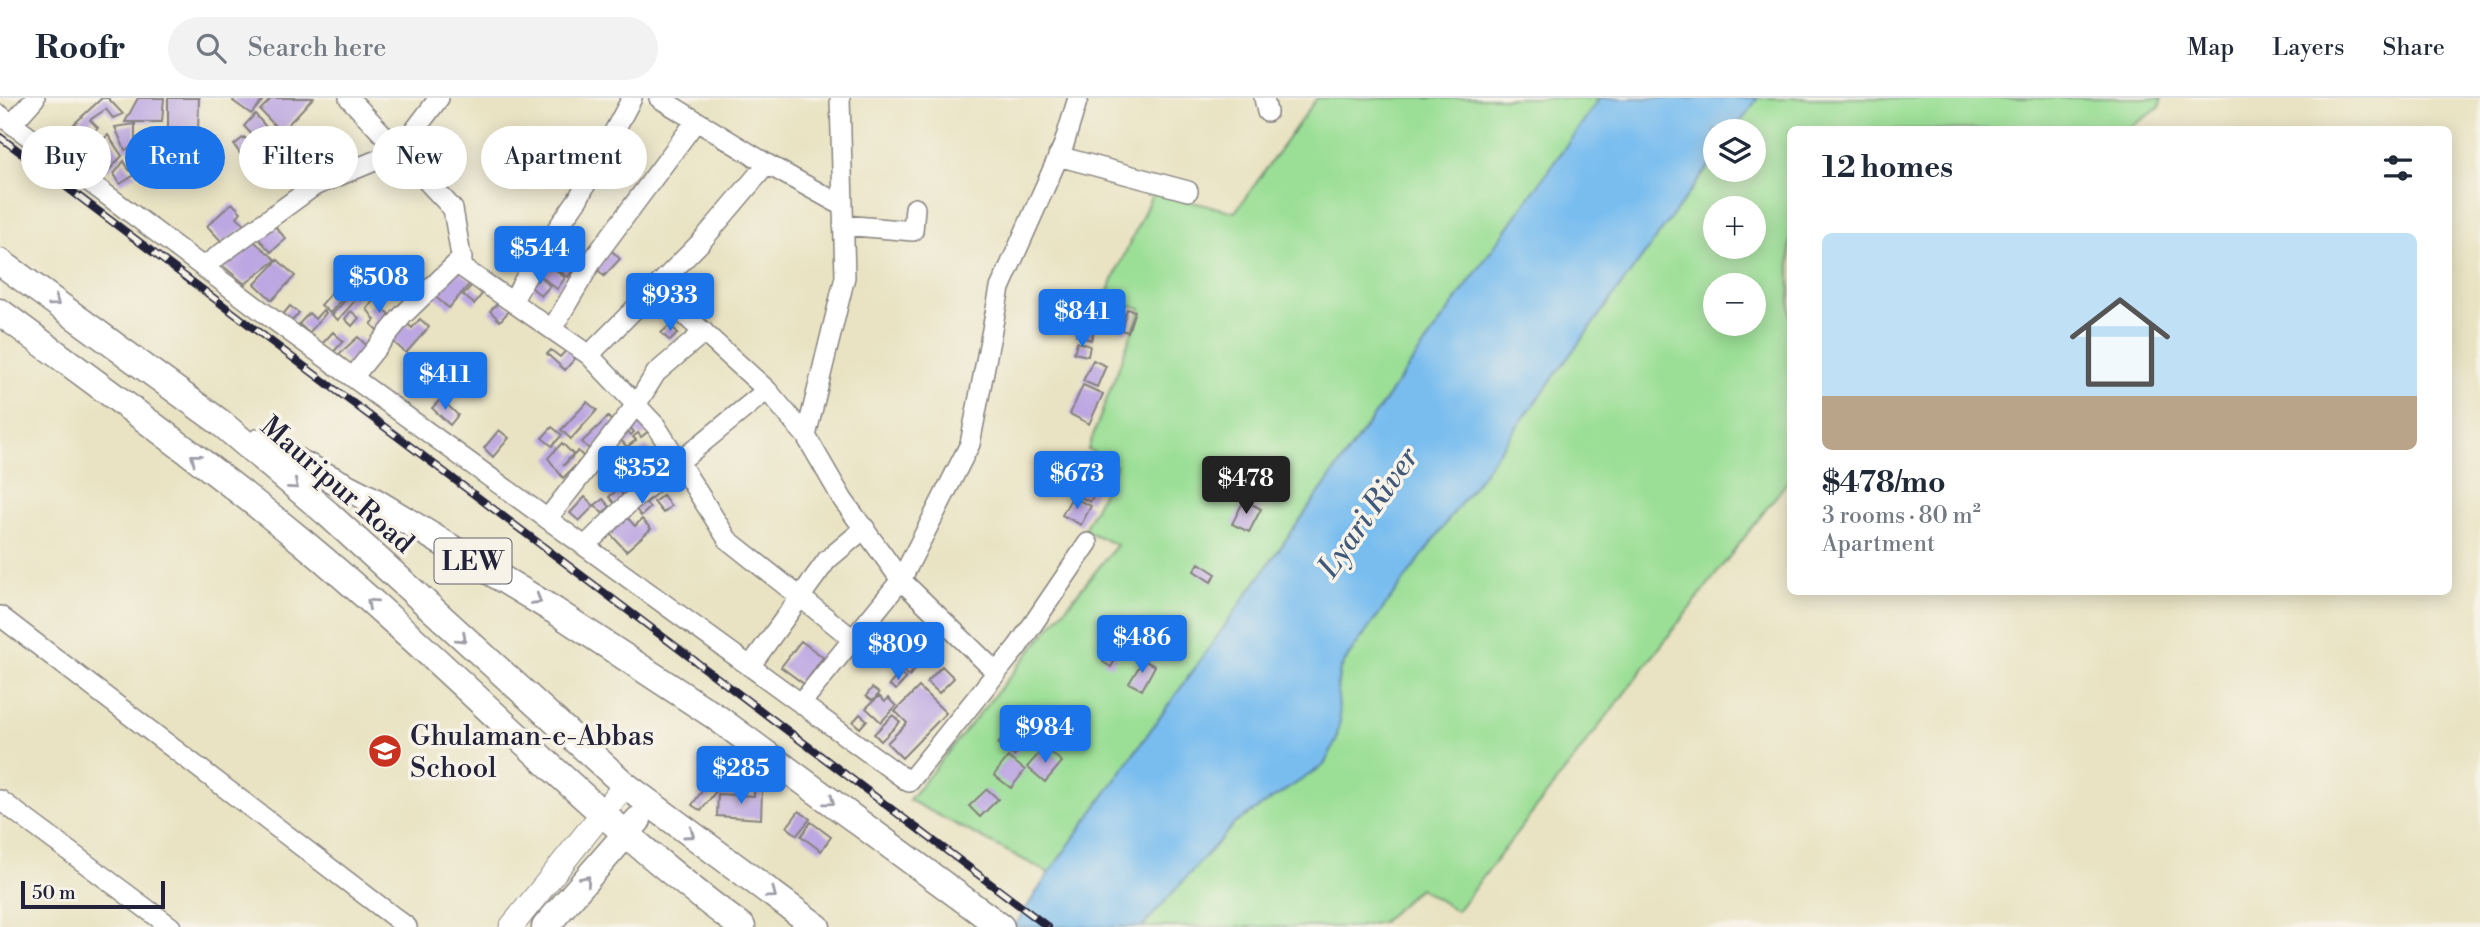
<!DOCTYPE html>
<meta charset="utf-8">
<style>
body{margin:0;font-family:"Libre Bodoni",serif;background:#f2f2f3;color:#1f2937;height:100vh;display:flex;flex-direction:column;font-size:26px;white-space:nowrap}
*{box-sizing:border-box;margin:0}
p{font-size:23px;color:#747a83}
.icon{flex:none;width:38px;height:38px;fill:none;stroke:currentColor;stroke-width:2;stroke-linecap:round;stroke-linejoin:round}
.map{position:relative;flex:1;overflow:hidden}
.panel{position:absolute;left:1787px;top:28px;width:665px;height:469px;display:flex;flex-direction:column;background:#fff;border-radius:10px;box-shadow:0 4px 18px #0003}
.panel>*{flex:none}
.hud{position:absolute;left:21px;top:28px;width:665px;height:63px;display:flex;gap:14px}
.controls{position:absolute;left:1703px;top:21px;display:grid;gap:14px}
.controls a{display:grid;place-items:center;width:63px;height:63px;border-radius:50%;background:#fff;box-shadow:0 4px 18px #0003;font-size:35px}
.scale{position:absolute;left:21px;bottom:18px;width:144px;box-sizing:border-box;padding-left:7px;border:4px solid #22223b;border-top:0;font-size:19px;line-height:24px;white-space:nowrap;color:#22223b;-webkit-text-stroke:5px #f7f3e8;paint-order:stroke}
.price{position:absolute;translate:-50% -60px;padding:0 16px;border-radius:7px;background:#1a73e8;color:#fff;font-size:23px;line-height:46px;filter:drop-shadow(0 2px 4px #0008)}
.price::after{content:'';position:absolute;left:50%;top:42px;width:21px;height:16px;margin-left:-10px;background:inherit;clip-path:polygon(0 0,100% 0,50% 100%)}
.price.active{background:#222;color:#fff}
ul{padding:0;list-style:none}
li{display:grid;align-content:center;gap:14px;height:371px;padding:0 35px}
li+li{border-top:2px solid #e0e1e3}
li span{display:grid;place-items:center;height:217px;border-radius:10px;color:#555}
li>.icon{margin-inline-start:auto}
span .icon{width:126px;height:126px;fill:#fffc;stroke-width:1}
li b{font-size:30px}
h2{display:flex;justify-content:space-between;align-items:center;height:84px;padding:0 35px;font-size:30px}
.pill{padding:0 24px;border-radius:32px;background:#fff;box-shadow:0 4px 18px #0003;font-size:24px;line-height:63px}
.pill.active{background:#1a73e8;color:#fff}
header{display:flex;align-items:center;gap:42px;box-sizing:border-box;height:98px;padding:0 35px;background:#fff;border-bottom:2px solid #e0e1e3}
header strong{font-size:33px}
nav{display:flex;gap:38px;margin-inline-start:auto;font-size:24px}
.search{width:490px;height:63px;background:#f2f2f3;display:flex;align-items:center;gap:18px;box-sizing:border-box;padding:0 24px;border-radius:38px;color:#747a83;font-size:26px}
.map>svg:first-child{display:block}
.green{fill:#9bdf96;stroke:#5e8068;stroke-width:2;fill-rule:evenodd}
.water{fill:#79bdef;stroke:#4e7095;stroke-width:2}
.building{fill:#bda7e2}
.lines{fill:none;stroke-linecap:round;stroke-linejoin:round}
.minor-casing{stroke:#86827f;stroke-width:22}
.major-casing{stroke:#86827f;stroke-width:25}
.highway-casing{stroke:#86827f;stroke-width:29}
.minor{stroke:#fff;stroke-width:19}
.major{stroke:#fff;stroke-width:23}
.highway{stroke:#fff;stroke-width:26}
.rail-casing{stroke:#22223b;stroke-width:8}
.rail{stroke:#f7f3e8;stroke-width:5;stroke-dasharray:16;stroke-linecap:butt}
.oneway{stroke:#9c9ca7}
.labels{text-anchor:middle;stroke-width:7;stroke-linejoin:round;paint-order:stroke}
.shield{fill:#f7f3e8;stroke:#62616f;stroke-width:2}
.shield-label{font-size:26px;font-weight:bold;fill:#22223b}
.street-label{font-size:28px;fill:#22223b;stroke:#f7f3e8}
.poi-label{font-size:28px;fill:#22223b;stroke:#f7f3e8;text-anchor:start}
.water-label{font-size:30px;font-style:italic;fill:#40587a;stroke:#f7f3e8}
</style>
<header>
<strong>Roofr</strong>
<div class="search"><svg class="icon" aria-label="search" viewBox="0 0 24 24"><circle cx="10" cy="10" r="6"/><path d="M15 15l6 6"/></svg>Search here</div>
<nav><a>Map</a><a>Layers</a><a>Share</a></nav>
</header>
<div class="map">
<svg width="2480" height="829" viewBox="0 0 2480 829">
<rect width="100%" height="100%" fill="#f7f3e8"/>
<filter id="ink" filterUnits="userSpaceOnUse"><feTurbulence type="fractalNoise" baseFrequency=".0143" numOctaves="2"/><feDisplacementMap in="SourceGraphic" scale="14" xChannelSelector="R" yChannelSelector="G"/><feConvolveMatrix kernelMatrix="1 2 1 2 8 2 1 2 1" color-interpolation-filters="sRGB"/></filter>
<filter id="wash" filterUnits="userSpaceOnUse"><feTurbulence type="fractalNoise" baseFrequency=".00686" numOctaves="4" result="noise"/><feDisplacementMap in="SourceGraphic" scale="28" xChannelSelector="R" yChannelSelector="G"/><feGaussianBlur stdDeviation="1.57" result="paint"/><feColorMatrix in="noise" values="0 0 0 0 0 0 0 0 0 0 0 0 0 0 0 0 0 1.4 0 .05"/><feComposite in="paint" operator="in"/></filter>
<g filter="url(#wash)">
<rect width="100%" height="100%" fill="#e9e3c3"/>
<path class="green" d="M1317,0H1600L1049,775L909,702L1117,447L1084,432L1116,368L1088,351L1141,210L1104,201L1153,95L1235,114Z
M1758,0H2162L2159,10L2127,31L1790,32V380L1457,813L1419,790L1382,824L1357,829H1142L1234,726L1324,667L1340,572L1349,557L1715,60V72H1754V33H1734ZM1715,110H1754V149H1715ZM1715,187H1754V226H1715Z"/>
<path class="water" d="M1600,0H1758L1734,33H1715V60L1349,557L1340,572L1337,588L1340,622L1336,643L1324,667L1234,726L1142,829H1014L1049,775Z"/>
<g id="blocks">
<path class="building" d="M102,0H108L123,16L113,20L106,11L90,22L98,30L90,37L74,26Z
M138,0H164L162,24H125Z
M168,0H199L198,34L168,33Z
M235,0H265L251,16L233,3Z
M272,0H313L281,34L260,12Z
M255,16L272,36L260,46L244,28Z
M135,26V49L125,52L115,29Z
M70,31L87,45L74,57L57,43Z
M108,37L122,58L108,73L89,55Z
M244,39L255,51L256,58L246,64L234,47Z
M124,63L129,72L136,76L120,86L114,76Z
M232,105L241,114L237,119L247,128L223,145L207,128Z
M273,126L286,141L271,154L258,140Z
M250,140L276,162L245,186L218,164Z
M612,153L620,161L604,178L596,170Z
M553,154L577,168L568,179L549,166L565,180L557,191L537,175Z
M278,162L295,178L272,202L255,186Z
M456,170L472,183L449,210L433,197Z
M540,178L550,188L541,198L531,189Z
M340,185L349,193L330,215L321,207Z
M472,187L482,196L474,206L463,197Z
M353,193L359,198L338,222L332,217Z
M374,202L392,219L378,233L371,226L375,222L367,211Z
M501,202L511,211L500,223L490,213Z
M1085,202L1095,205L1090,225L1079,223Z
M290,208L299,215L289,226L281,219Z
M1108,208L1121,212L1116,231L1103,228Z
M1127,211L1135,213L1128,234L1121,232Z
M323,212L326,215L309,235L299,226L309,215L315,221Z
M351,213L359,220L352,228L345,221Z
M420,221L429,229L406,255L390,241L405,224L412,230Z
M1080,226L1095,230L1091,242L1076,237Z
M670,227L678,235L670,243L661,235Z
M333,234L343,243L332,256L322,246Z
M358,239L371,252L352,270L339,256Z
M1077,244L1090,248L1088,258L1074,255Z
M570,248L579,256L565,272L547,256L551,252L560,259Z
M1093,262L1106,268L1097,289L1083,283Z
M1083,287L1103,296L1089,326L1070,316Z
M441,301L458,317L450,327L432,310Z
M587,304L597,312L571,341L561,332Z
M636,315L650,332L641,339L638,335L633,339L636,342L627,349L618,339L627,332L631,337L634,334L625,324Z
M608,319L617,329L591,353L582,344Z
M552,329L562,337L552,348L542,340Z
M499,332L509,340L493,359L484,350Z
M562,345L573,356L563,368L578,353L584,359L563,380L548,360Z
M646,348L651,353L642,361L637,356Z
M1088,359L1109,369L1090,404L1069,393Z
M618,391L628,403L619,411L609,399Z
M663,397L671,408L663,415L654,404Z
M649,398L652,400L646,405L650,410L641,418L632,406Z
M585,399L594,408L579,423L570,415Z
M1072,399L1091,408L1081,427L1062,417Z
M603,401L610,409L602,415L595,407Z
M1244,402L1261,411L1249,434L1232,426Z
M624,416L635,428L642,421L651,431L626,453L607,432Z
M1199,465L1216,476L1211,484L1194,473Z
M801,543L823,559L804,586L781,569Z
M1113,546L1121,551L1111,569L1103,564Z
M916,557L922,563L909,578L903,573Z
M1143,562L1155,568L1142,592L1129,585Z
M942,568L954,580L939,595L927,584Z
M900,575L906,581L896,592L889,587Z
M919,589L946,615L902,660L887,645L907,625L895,613Z
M872,590L879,595L873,603L866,598Z
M879,598L885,604L888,600L896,608L881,624L866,610Z
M860,616L867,622L860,630L853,624Z
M893,617L900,624L881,643L874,636Z
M1014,626L1030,638L1014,658L998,646Z
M1045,649L1062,664L1045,684L1027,669Z
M1008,659L1025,672L1011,690L994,677Z
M717,666L736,680L728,691L708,678Z
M707,686L716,693L701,713L692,707Z
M754,691H762L761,721L717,718L718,696L754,698Z
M987,691L998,701L980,719L969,708Z
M799,713L810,721L797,737L787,729Z
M811,724L831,739L821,753L801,738Z"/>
</g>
</g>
<g filter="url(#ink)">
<use href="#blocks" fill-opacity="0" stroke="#86827f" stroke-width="2"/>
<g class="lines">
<g class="minor-casing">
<path id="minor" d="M349,0L453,111L463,170L589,257L656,328L728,442L853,541
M659,0L767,66L843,108
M840,0L845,179L806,338L843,402L901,482L997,575
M1264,0L1267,14
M0,17L271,220L909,684L1018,548L1088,445
M12,26L35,0
M1058,58L1188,93
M843,127L913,133L915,110
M203,169L314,88L399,53L439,0
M655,190L767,292L806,338
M512,204L536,161L578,101L632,0
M552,231L594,160L696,23
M589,257L701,144L767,66
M353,279L403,217L462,160
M548,420L636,307L656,275L704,234
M585,448L630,404L767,292
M0,518L407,829
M751,567L827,462L865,430
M802,604L901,482L970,346L1000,190L1064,46L1078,0
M0,702L171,829"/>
</g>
<g class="major-casing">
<path id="major" d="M511,829L625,687"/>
</g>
<g class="highway-casing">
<path id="highway" d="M0,164L221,325L328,416L625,687L817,829
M0,214C102,290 206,364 304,445C453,569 585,714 742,829
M259,344L374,403L555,513L716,619L1001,829
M545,829L638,722"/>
</g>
<use href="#minor" class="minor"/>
<use href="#major" class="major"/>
<use href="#highway" class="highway"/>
<g class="rail-casing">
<path id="rail" d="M0,39L1048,829"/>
</g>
<use href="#rail" class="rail"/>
</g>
<defs><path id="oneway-chevron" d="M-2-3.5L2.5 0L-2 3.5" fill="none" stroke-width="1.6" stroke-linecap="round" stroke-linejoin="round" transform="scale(1.75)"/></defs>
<g class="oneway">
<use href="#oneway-chevron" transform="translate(55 204) rotate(36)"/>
<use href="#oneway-chevron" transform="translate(195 360) rotate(-142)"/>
<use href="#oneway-chevron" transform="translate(294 387) rotate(40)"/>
<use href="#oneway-chevron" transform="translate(537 502) rotate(31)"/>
<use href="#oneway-chevron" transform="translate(371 505) rotate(-138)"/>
<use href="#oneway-chevron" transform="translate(462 540) rotate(43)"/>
<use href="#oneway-chevron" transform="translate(830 703) rotate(37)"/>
<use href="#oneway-chevron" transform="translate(690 736) rotate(35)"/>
<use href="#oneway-chevron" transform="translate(586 782) rotate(-49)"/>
<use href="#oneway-chevron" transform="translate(772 796) rotate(37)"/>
</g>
</g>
<defs>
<g id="school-disc" transform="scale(1.75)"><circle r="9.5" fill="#c8321e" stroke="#f7f3e8"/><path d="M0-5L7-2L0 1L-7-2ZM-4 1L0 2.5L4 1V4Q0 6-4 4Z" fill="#fff"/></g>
</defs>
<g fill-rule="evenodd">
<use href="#school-disc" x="385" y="653"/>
</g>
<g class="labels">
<rect class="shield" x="434.5" y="440.5" width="77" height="45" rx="5"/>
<g class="shield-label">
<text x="473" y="472">LEW</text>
</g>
<g class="street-label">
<text transform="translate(338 386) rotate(41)" y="10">Mauripur Road</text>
</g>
<g class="poi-label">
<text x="410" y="647">Ghulaman-e-Abbas<tspan x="410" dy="32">School</tspan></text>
</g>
<g class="water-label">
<text transform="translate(1368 414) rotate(-55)" y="10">Lyari River</text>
</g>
</g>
</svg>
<div class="controls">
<a><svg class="icon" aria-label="layers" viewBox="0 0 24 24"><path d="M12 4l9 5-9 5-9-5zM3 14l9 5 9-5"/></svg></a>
<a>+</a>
<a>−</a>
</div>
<div class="scale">50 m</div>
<b class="price" style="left:540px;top:188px">$544</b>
<b class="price" style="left:379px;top:217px">$508</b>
<b class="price" style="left:670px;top:235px">$933</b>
<b class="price" style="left:1082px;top:251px">$841</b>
<b class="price" style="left:445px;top:314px">$411</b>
<b class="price" style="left:642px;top:408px">$352</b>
<b class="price" style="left:1077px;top:413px">$673</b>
<b class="price active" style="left:1246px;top:418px">$478</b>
<b class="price" style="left:1142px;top:577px">$486</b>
<b class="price" style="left:898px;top:584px">$809</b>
<b class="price" style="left:1045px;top:667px">$984</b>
<b class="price" style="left:741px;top:708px">$285</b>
<div class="hud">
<a class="pill">Buy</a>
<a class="pill active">Rent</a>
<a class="pill">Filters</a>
<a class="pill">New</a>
<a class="pill">Apartment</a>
</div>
<section class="panel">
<h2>12 homes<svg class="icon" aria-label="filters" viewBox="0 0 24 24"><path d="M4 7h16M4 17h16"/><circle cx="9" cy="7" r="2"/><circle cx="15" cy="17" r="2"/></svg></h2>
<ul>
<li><span style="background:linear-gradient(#bfe0f5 75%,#b9a48a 0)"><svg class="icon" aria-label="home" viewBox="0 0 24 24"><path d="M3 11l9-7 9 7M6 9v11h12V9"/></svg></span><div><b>$478/mo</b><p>3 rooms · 80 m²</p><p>Apartment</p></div></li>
</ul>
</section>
</div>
